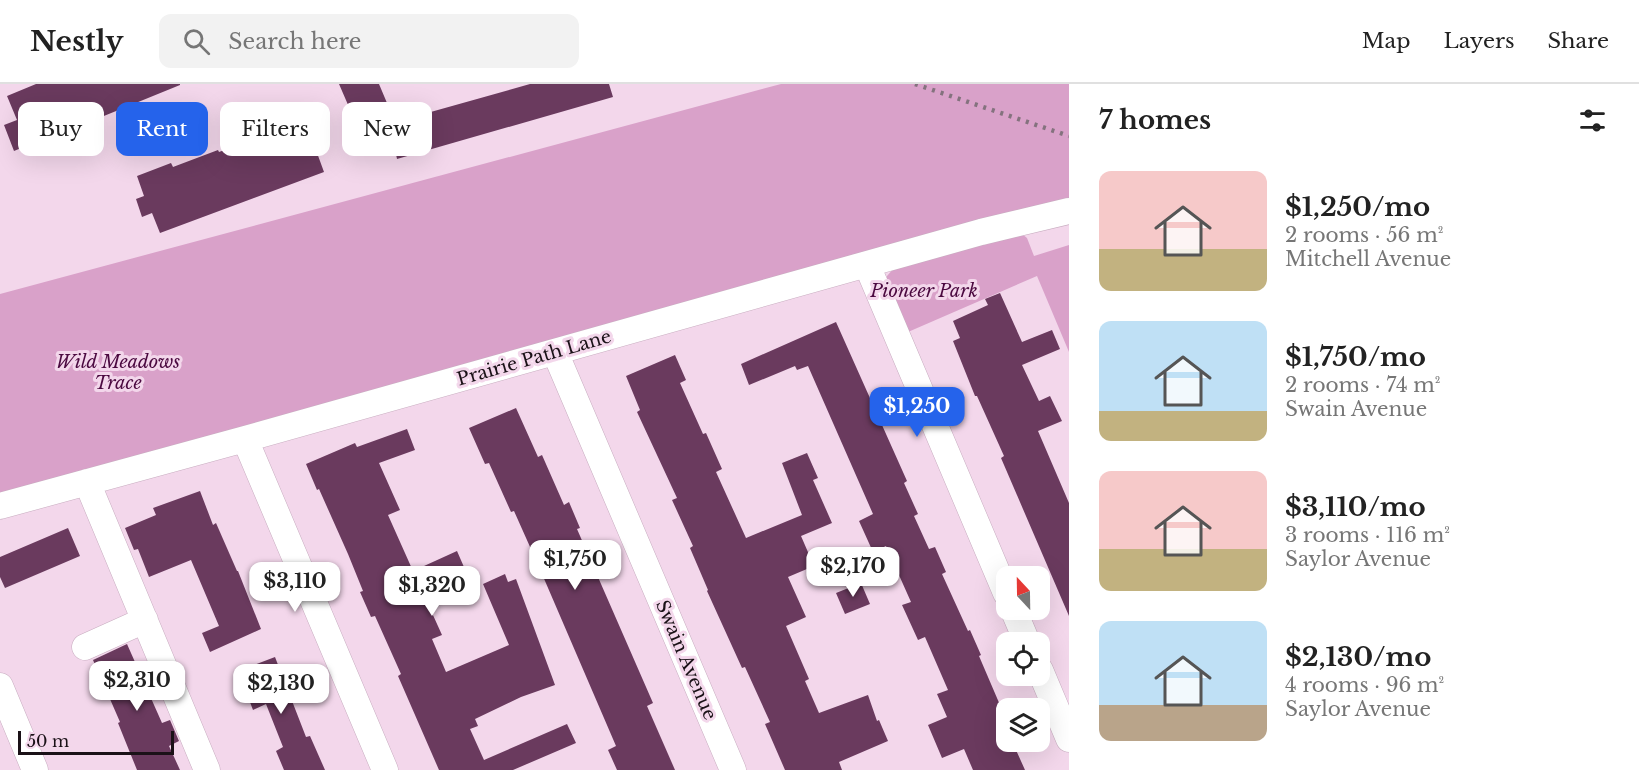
<!DOCTYPE html>
<meta charset="utf-8">
<style>
body{margin:0;font-family:"Libre Baskerville",serif;background:#f2f2f2;color:#222;height:100vh;display:flex;flex-direction:column;font-size:22px;white-space:nowrap}
*{box-sizing:border-box;margin:0}
p{font-size:20px;color:#767676}
.icon{flex:none;width:33px;height:33px;fill:none;stroke:currentColor;stroke-width:2;stroke-linecap:round;stroke-linejoin:round}
.map{position:relative;flex:1;overflow:hidden}
.side{display:flex;flex-direction:column;background:#fff;width:570px}
.side>*{flex:none}
.top-card{position:absolute;left:18px;top:18px;width:570px;height:54px;display:flex;gap:12px}
.needle{width:39px;rotate:338deg}
.controls{position:absolute;left:996px;top:482px;display:grid;gap:12px}
.controls a{display:grid;place-items:center;width:54px;height:54px;border-radius:12px;background:#fff;box-shadow:0 6px 24px #0002;font-size:30px}
.scale{position:absolute;left:18px;bottom:15px;width:156px;box-sizing:border-box;padding-left:6px;border:3px solid #1a1117;border-top:0;font-size:16px;line-height:21px;white-space:nowrap;color:#1a1117;-webkit-text-stroke:4px #f3d7eb;paint-order:stroke}
.price{position:absolute;translate:-50% -51px;padding:0 14px;border-radius:12px;background:#fff;color:#222;font-size:20px;line-height:39px;filter:drop-shadow(0 2px 3px #0008)}
.price::after{content:'';position:absolute;left:50%;top:36px;width:18px;height:14px;margin-left:-9px;background:inherit;clip-path:polygon(0 0,100% 0,50% 100%)}
.price.active{background:#2563eb;color:#fff}
ul{padding:0;list-style:none}
li{display:flex;align-items:center;gap:18px;height:150px;padding:0 30px}
li span{display:grid;place-items:center;flex:none;width:168px;height:120px;border-radius:12px;color:#555}
li>.icon{margin-inline-start:auto}
span .icon{width:72px;height:72px;fill:#fffc;stroke-width:1}
li b{font-size:26px}
h2{display:flex;justify-content:space-between;align-items:center;height:72px;padding:0 30px;font-size:26px}
.tag{padding:0 21px;border-radius:12px;background:#fff;box-shadow:0 6px 24px #0002;font-size:21px;line-height:54px}
.tag.active{background:#2563eb;color:#fff}
header{display:flex;align-items:center;gap:36px;box-sizing:border-box;height:84px;padding:0 30px;background:#fff;border-bottom:2px solid #e0e0e0}
header strong{font-size:28px}
nav{display:flex;gap:33px;margin-inline-start:auto;font-size:21px}
.search{width:420px;height:54px;background:#f2f2f2;display:flex;align-items:center;gap:15px;box-sizing:border-box;padding:0 21px;border-radius:12px;color:#767676;font-size:22px}
main{display:flex;flex:1;min-height:0}
.map>svg:first-child{display:block}
.green{fill:#d9a1c9}
.building{fill:#6a3a5e}
.lines{fill:none;stroke-linecap:round;stroke-linejoin:round}
.minor-casing{stroke:#c8adc0;stroke-width:27}
.minor{stroke:#fff;stroke-width:26}
.rail{stroke:#84727e;stroke-width:4.5;stroke-dasharray:3 6;stroke-linecap:butt}
.labels{text-anchor:middle;stroke-width:6;stroke-linejoin:round;paint-order:stroke}
.park-label{font-size:18px;font-style:italic;fill:#4b0940;stroke:#f3d7eb}
.street-label{font-size:18px;fill:#1a1117;stroke:#f3d7eb}
</style>
<header>
<strong>Nestly</strong>
<div class="search"><svg class="icon" aria-label="search" viewBox="0 0 24 24"><circle cx="10" cy="10" r="6"/><path d="M15 15l6 6"/></svg>Search here</div>
<nav><a>Map</a><a>Layers</a><a>Share</a></nav>
</header>
<main>
<div class="map">
<svg width="1069" height="686" viewBox="0 0 1069 686">
<rect width="100%" height="100%" fill="#f3d7eb"/>
<path class="green" d="M781,0H1069V122L0,433V210Z
M1022,150L1027,154L1034,172L1069,161V268L1037,192L908,248L887,200V192L894,184Z"/>
<path class="building" d="M36,0H180V1L94,36L97,44L61,58L57,49L14,67L4,41L17,36L7,12Z
M339,0H379L395,38L530,0H609L613,13L397,75L393,56L368,67Z
M305,36L324,88L160,149L152,129L142,133L136,115L144,112L137,92L171,79L173,83L218,66L219,68Z
M1000,209L1022,258L1052,246L1060,265L1022,281L1039,317L1050,312L1062,337L1038,347L1069,419V532L1001,374L1004,372L977,312H975L953,257L960,254L953,237L988,221L985,215Z
M836,238L907,397L904,399L918,430L914,432L929,465L935,463L946,488L942,490L968,547L970,546L981,571L979,572L1006,635V657H1012L1025,686H973L964,665L942,674L928,641L947,633L937,610L948,606L925,553L918,556L902,521L911,518L886,462L873,468L859,437L873,430L808,282L797,286L795,282L749,301L741,280Z
M675,271L686,296L680,299L703,350L706,349L722,385L716,388L746,454L802,431L782,379L807,369L818,394L813,396L832,439L801,452L814,482L788,493L806,533L786,542L809,595L805,597L819,629L868,611L877,637L879,636L888,657L839,678L842,686H785L765,640L770,638L745,583L742,584L707,507L708,506L690,464L693,462L672,416L677,414L637,328L640,326L626,292Z
M516,324L538,373L542,371L564,421L569,418L580,444L577,445L653,619L647,622L675,686H617L608,666L616,662L539,483L514,427L511,428L489,379L485,380L469,344Z
M407,345L415,366L379,379L400,426L388,431L413,487L457,467L467,490L423,509L442,551L432,555L446,588L509,561L483,500L505,490L508,498L516,495L555,601L521,613L475,635L478,642L470,645L484,676L567,640L576,659L513,686H439L398,592L401,590L375,532L371,533L360,508L363,507L348,470L319,405L317,406L306,380L355,359L357,363Z
M200,407L213,441L216,439L237,487H238L261,545L210,568L202,549L219,542L191,476L149,493L138,465L134,466L125,444L156,431L153,424Z
M68,444L80,472L5,504L0,493V473Z
M861,499L870,520L845,530L836,509Z
M127,560L162,639L170,636L179,657L169,662L180,686H137L118,639L120,638L93,576Z
M275,573L306,653L310,652L325,686H284L276,667L283,663L266,620L253,626L238,587Z"/>
<g class="lines">
<g class="minor-casing">
<path id="minor" d="M867,181L1006,509
M555,268L733,686
M245,355L385,686
M87,398L207,686
M0,422L245,355L981,148L1069,127
M1013,525L1027,558
M85,563L145,536
M1040,586L1069,655
M0,602L35,686"/>
</g>
<use href="#minor" class="minor"/>
<path class="rail" d="M915,0L1069,52"/>
</g>
<g class="labels">
<g class="park-label">
<text x="924" y="213">Pioneer Park</text>
<text x="118" y="284">Wild Meadows<tspan x="118" dy="21">Trace</tspan></text>
</g>
<g class="street-label">
<text transform="translate(534 274) rotate(-16)" y="6">Prairie Path Lane</text>
<text transform="translate(686 576) rotate(67)" y="6">Swain Avenue</text>
</g>
</g>
</svg>
<div class="controls">
<a><svg class="needle" viewBox="-14 -14 28 28"><path d="M0-13l5 13h-10z" fill="#e53935"/><path d="M0 13l5-13h-10z" fill="#767676"/></svg></a>
<a><svg class="icon" aria-label="locate" viewBox="0 0 24 24"><circle cx="12" cy="12" r="6"/><path d="M12 2v4M12 18v4M2 12h4M18 12h4"/></svg></a>
<a><svg class="icon" aria-label="layers" viewBox="0 0 24 24"><path d="M12 4l9 5-9 5-9-5zM3 14l9 5 9-5"/></svg></a>
</div>
<div class="scale">50 m</div>
<b class="price active" style="left:917px;top:354px">$1,250</b>
<b class="price" style="left:575px;top:507px">$1,750</b>
<b class="price" style="left:853px;top:514px">$2,170</b>
<b class="price" style="left:295px;top:529px">$3,110</b>
<b class="price" style="left:432px;top:533px">$1,320</b>
<b class="price" style="left:137px;top:628px">$2,310</b>
<b class="price" style="left:281px;top:631px">$2,130</b>
<div class="top-card">
<a class="tag">Buy</a>
<a class="tag active">Rent</a>
<a class="tag">Filters</a>
<a class="tag">New</a>
</div>
</div>
<section class="side">
<h2>7 homes<svg class="icon" aria-label="filters" viewBox="0 0 24 24"><path d="M4 7h16M4 17h16"/><circle cx="9" cy="7" r="2"/><circle cx="15" cy="17" r="2"/></svg></h2>
<ul>
<li><span style="background:linear-gradient(#f6c9c9 65%,#c2b280 0)"><svg class="icon" aria-label="home" viewBox="0 0 24 24"><path d="M3 11l9-7 9 7M6 9v11h12V9"/></svg></span><div><b>$1,250/mo</b><p>2 rooms · 56 m²</p><p>Mitchell Avenue</p></div></li>
<li><span style="background:linear-gradient(#bfe0f5 75%,#c2b280 0)"><svg class="icon" aria-label="home" viewBox="0 0 24 24"><path d="M3 11l9-7 9 7M6 9v11h12V9"/></svg></span><div><b>$1,750/mo</b><p>2 rooms · 74 m²</p><p>Swain Avenue</p></div></li>
<li><span style="background:linear-gradient(#f6c9c9 65%,#c2b280 0)"><svg class="icon" aria-label="home" viewBox="0 0 24 24"><path d="M3 11l9-7 9 7M6 9v11h12V9"/></svg></span><div><b>$3,110/mo</b><p>3 rooms · 116 m²</p><p>Saylor Avenue</p></div></li>
<li><span style="background:linear-gradient(#bfe0f5 70%,#b9a48a 0)"><svg class="icon" aria-label="home" viewBox="0 0 24 24"><path d="M3 11l9-7 9 7M6 9v11h12V9"/></svg></span><div><b>$2,130/mo</b><p>4 rooms · 96 m²</p><p>Saylor Avenue</p></div></li>
</ul>
</section>
</main>
